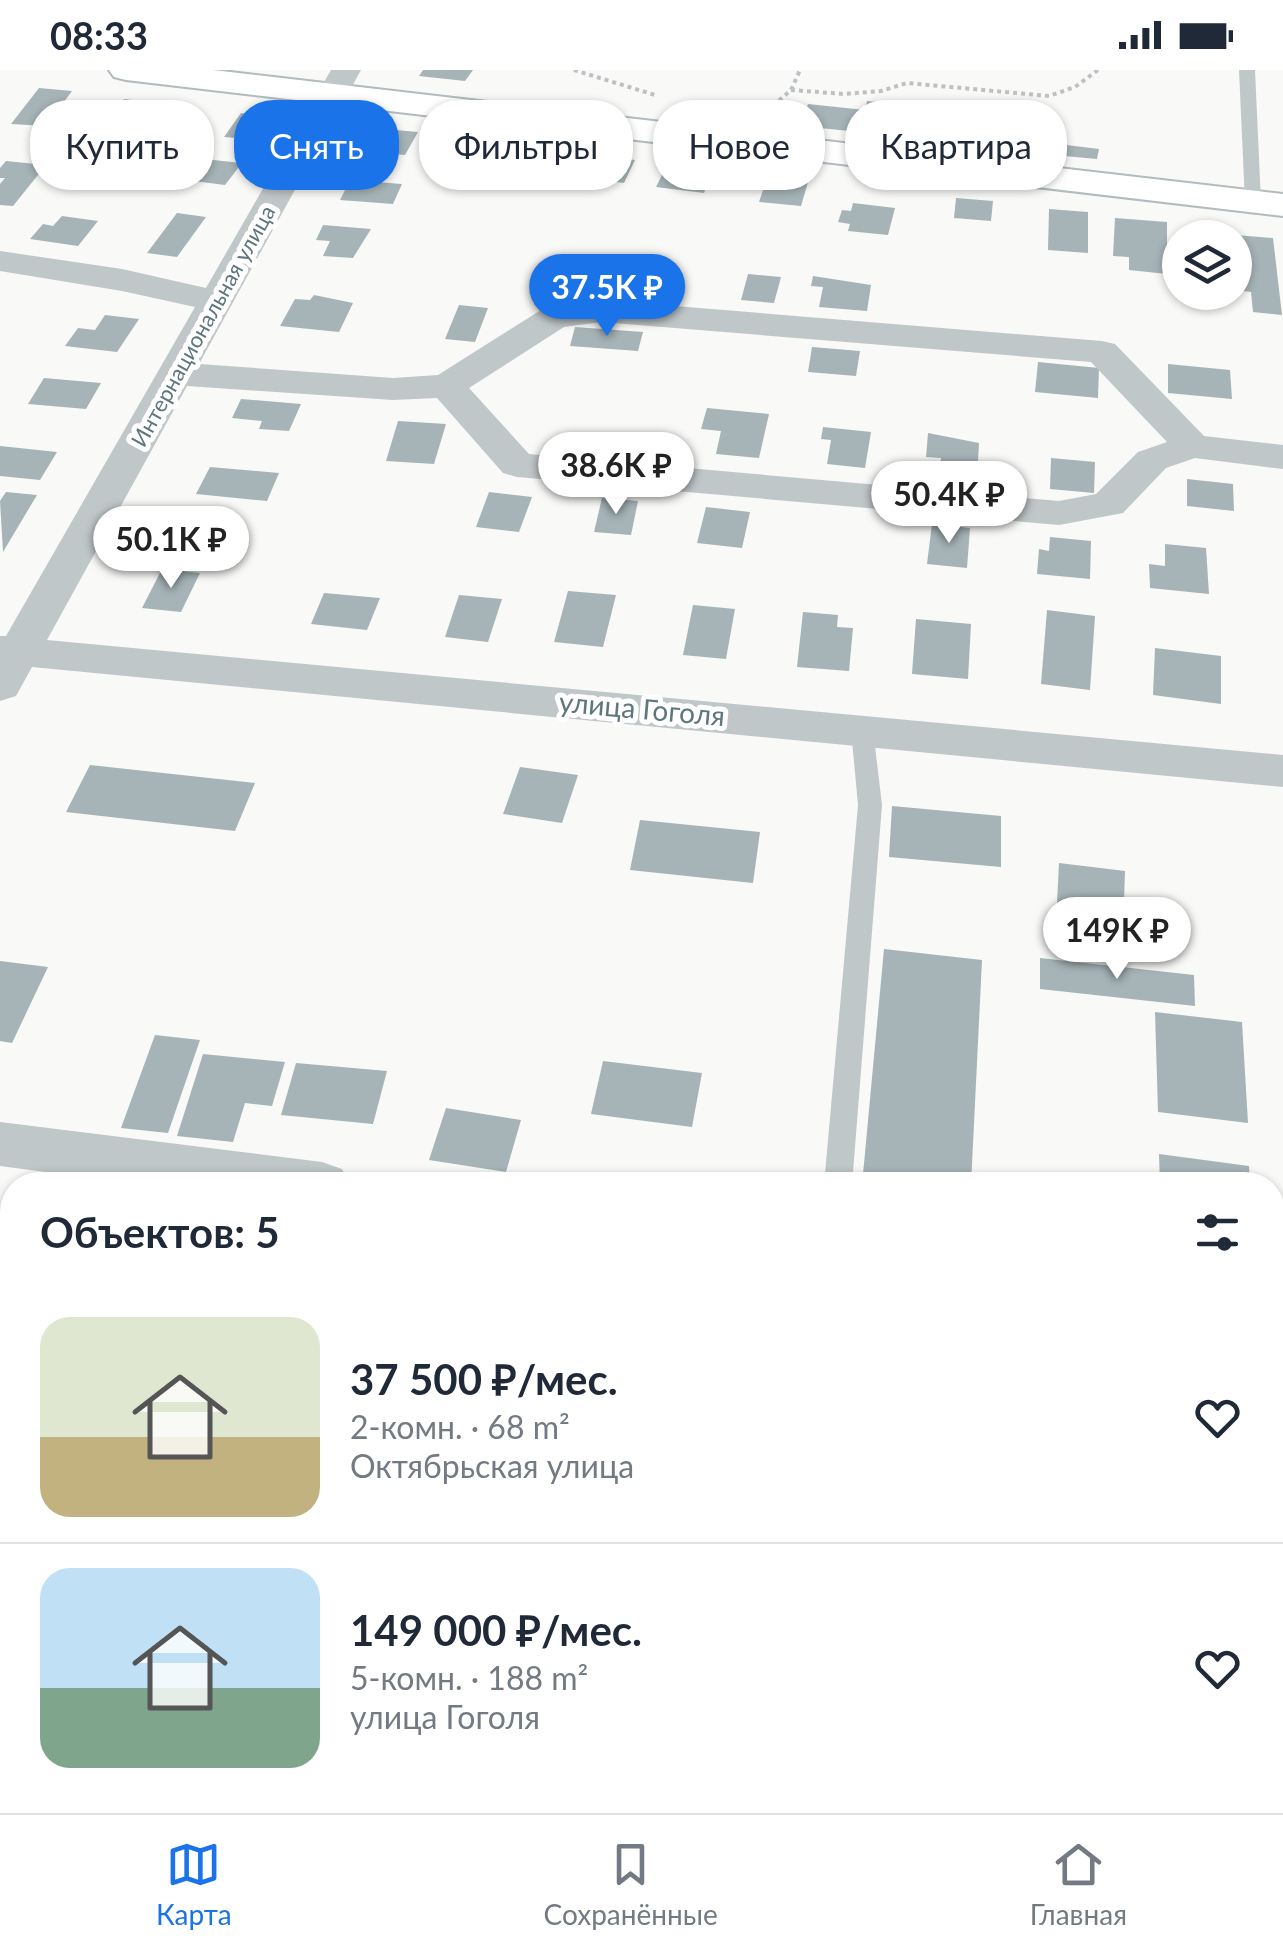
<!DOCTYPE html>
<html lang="ru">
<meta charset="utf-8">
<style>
body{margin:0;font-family:Lato,sans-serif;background:#f6f6f7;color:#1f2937;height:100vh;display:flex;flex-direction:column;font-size:38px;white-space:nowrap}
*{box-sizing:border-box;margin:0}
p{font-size:32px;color:#747a83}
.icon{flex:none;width:55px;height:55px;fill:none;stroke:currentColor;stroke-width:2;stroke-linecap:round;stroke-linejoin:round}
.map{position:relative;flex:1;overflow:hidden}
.sheet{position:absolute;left:0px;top:1102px;width:1285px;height:642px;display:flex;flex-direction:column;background:#fff;border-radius:40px 40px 0 0;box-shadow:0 2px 8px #0004}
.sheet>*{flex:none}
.top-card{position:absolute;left:30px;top:30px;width:1225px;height:90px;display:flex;gap:20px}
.fabs{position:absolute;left:1162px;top:150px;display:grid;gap:20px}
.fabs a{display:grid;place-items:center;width:90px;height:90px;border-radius:50%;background:#fff;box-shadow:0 2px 8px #0004;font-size:50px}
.price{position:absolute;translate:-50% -85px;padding:0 22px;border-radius:35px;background:#fff;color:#222;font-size:32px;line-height:65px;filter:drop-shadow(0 2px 5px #0008)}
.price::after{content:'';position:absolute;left:50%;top:60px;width:30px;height:22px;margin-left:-15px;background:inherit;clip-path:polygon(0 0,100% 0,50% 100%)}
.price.current{background:#1a73e8;color:#fff}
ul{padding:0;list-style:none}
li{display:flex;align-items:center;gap:30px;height:250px;padding:0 40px}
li+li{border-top:2px solid #e0e1e3}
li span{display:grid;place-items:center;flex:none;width:280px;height:200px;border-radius:30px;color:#555}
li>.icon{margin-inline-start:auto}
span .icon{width:120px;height:120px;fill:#fffc;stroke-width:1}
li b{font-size:42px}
h2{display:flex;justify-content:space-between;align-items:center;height:120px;padding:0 40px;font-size:42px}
.chip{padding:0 35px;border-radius:40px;background:#fff;box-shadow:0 2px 8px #0004;font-size:35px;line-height:90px}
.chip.current{background:#1a73e8;color:#fff}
.status{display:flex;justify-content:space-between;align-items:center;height:70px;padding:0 50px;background:#fff;direction:ltr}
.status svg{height:28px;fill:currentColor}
.menu{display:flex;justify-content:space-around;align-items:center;height:140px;border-top:2px solid #e0e1e3;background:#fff;font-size:28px;color:#747a83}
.menu a{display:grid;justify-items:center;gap:5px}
.menu .current{color:#1a73e8}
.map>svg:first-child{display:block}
.building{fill:#a6b4b7}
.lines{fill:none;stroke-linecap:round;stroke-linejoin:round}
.secondary-casing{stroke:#b2bbbe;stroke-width:4}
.path{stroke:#bcc1c3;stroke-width:4;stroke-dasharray:4 4;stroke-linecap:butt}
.lane{fill:#c0c7c9;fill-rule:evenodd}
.street{fill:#c0c7c9;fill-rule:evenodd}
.secondary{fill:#fff;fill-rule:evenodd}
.labels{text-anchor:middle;stroke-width:10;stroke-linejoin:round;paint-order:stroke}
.far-street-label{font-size:22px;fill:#5e767e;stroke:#fff}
.street-label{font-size:28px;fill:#5e767e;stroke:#fff}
</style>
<div class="status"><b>08:33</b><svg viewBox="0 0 49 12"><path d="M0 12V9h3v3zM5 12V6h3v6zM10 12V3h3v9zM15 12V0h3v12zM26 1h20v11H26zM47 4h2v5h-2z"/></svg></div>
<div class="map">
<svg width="1283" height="1743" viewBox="0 0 1283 1743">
<rect width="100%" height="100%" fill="#f9f9f7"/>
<path class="building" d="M423,0H473L465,11L419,6Z
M39,18L72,21L46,56L11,54Z
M124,29L149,32L125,61L99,59Z
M867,31L898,34L896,43L1021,56L1016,78L800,56L808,34L865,40Z
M241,43L265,46L248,69L224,67Z
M373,58L418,62L405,85L359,81Z
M505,74L544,78L532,103L493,99Z
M1066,75L1099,79L1097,89L1064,86Z
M604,86L635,90L624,113L592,109Z
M204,89L242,93L225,115L186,110Z
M6,91L46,95L13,136L0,135V114L5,108H0V98Z
M668,93L714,98L704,123L656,117Z
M768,105L809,109L801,136L759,132Z
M350,110L402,114L393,134L340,130Z
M956,128L993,131L991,151L954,148Z
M853,133L895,138L888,165L848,161L850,154L838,152L842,140L851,141Z
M1049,139L1088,142V183L1048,180Z
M177,143L206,147L177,187L147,183Z
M62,146L98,151L78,176L30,169L43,154L53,156Z
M1115,148L1167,152V204L1129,200V187L1113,186Z
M323,155L371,159L353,188L323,186L330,171L316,170Z
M1223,164L1273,168L1282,245L1253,242L1251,222L1235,220V168H1224Z
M656,203L683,205L676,228L630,224L636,206L654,208Z
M748,204L781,207L774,233L741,230Z
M813,206L871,215L867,241L819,237L823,217L811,216Z
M314,225L353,233L339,262L280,256L295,229L310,230Z
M459,235L488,238L475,272L445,269Z
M105,245L139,249L117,282L65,276L78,258L95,260Z
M575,257L643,262L638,281L570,276Z
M812,277L860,281L856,306L808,302Z
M1038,292L1099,298L1098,328L1035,322Z
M1168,294L1230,300L1232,329L1168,323Z
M44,308L101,313L86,339L28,334Z
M241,329L301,334L289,361L259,359L262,351L232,348Z
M707,338L769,344L759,388L716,384L721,361L701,359Z
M398,351L446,354L434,394L386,391Z
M823,357L871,362L865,398L827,394L831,370L821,369Z
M928,363L979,373L977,409L939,406L941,388L926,387Z
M0,376L57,382L40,410L0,406Z
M1051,388L1095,392L1094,423L1050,419Z
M210,397L279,403L267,431L196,424Z
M1187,409L1233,414L1234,441L1187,436Z
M6,422L37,425L3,482L0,431Z
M489,422L532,427L519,462L476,457Z
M602,428L638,431L631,465L594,462Z
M706,437L750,442L742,478L697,473Z
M932,454L970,458L967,498L927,494Z
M1050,467L1091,471L1090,509L1037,504L1039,479L1049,481Z
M1165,474L1206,478L1209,524L1150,518L1149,494L1165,496Z
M162,499L200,503L181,542L142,538Z
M568,521L616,525L603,577L554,572Z
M324,523L380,528L367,560L311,554Z
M459,525L502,529L488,572L445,567Z
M693,535L735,539L726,589L683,585Z
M1047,540L1095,546L1090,620L1041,614Z
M803,542L838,545L837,557L853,558L849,601L797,597Z
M916,549L971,554L968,609L912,604Z
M1155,578L1221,586V634L1153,625Z
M90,695L255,713L235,761L66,742Z
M520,697L578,705L562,753L503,744Z
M892,736L1001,746V797L889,787Z
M640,750L760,762L753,813L630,800Z
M1059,793L1125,801L1123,862L1056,853Z
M884,879L982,890L971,1115H862Z
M1040,888L1194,905L1195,936L1040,919Z
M0,891L48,897L12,973L0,971Z
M1155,942L1242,952L1248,1053L1158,1042Z
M155,965L200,970L168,1063L121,1058Z
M203,984L285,992L272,1036L245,1033L233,1072L177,1066Z
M603,991L702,1003L692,1057L591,1044Z
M296,993L387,1001L373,1054L281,1045Z
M446,1038L521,1050L506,1102L429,1090Z
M1159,1084L1249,1096L1250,1115H1160Z
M1272,1378L1283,1379V1484L1272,1483Z
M799,1732H900L899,1743H798Z
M1039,1732H1140L1139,1743H1039Z"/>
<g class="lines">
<g class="secondary-casing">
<path id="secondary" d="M109,0H213L1283,124V146L126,10L114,7Z"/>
</g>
<path class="path" d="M574,0L655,25
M791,20L844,24L881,21L907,13L1049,26L1075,17L1098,0
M767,41L791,20L800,0"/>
<path class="lane" d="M1239,0H1255L1261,132L1253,137L1245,132Z
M862,651L873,659L882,735L852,1115H824L858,735L851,659Z"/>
<path class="street" d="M331,0H361L199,294L393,308L438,305L541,240L601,230L1102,271L1115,274L1204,366L1283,375V399L1195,388L1166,398L1123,443L1059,455L517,407L503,403L437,328L393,330L187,316L47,570L1283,685V717L32,597L16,626L0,631V566H6L195,237L122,221L0,201V181L122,199L206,218ZM601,252L1091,292L1167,372L1138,382L1096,424L1059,431L529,384L469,318L564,257Z
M0,1052L322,1092L342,1099L350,1115H143L0,1096Z"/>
<use href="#secondary" class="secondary"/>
</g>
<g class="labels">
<g class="far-street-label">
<text transform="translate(203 256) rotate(-61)" y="8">Интернациональная улица</text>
</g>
<g class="street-label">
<text transform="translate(642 639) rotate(5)" y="10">улица Гоголя</text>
</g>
</g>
</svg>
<div class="fabs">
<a><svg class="icon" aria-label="layers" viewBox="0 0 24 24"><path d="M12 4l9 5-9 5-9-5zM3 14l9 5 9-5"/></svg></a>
</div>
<b class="price current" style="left:607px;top:269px">37.5K ₽</b>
<b class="price" style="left:616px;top:447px">38.6K ₽</b>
<b class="price" style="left:949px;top:476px">50.4K ₽</b>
<b class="price" style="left:171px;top:521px">50.1K ₽</b>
<b class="price" style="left:1117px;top:912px">149K ₽</b>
<div class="top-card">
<a class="chip">Купить</a>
<a class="chip current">Снять</a>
<a class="chip">Фильтры</a>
<a class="chip">Новое</a>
<a class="chip">Квартира</a>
</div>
<section class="sheet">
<h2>Объектов: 5<svg class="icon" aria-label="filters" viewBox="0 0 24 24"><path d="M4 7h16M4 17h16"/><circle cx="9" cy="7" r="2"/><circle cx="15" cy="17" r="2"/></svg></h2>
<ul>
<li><span style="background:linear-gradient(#dfe7d0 60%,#c2b280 0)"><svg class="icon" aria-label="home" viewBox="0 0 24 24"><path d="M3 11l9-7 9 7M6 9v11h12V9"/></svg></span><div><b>37 500 ₽/мес.</b><p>2-комн. · 68 m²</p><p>Октябрьская улица</p></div><svg class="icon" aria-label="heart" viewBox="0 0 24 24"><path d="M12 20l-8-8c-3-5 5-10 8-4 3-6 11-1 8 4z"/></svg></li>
<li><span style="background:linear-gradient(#bfe0f5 60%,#7fa58c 0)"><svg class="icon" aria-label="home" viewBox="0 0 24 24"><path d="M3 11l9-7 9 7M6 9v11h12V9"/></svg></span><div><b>149 000 ₽/мес.</b><p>5-комн. · 188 m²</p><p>улица Гоголя</p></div><svg class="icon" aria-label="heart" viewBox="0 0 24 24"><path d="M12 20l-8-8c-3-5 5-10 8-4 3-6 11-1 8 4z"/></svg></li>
</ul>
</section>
</div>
<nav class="menu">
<a class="current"><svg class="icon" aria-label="map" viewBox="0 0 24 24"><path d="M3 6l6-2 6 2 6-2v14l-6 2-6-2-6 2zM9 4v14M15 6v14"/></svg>Карта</a>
<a><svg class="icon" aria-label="saved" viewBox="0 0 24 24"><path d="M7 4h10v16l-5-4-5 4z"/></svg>Сохранённые</a>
<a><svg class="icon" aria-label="home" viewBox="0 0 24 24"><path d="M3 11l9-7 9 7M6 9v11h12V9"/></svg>Главная</a>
</nav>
